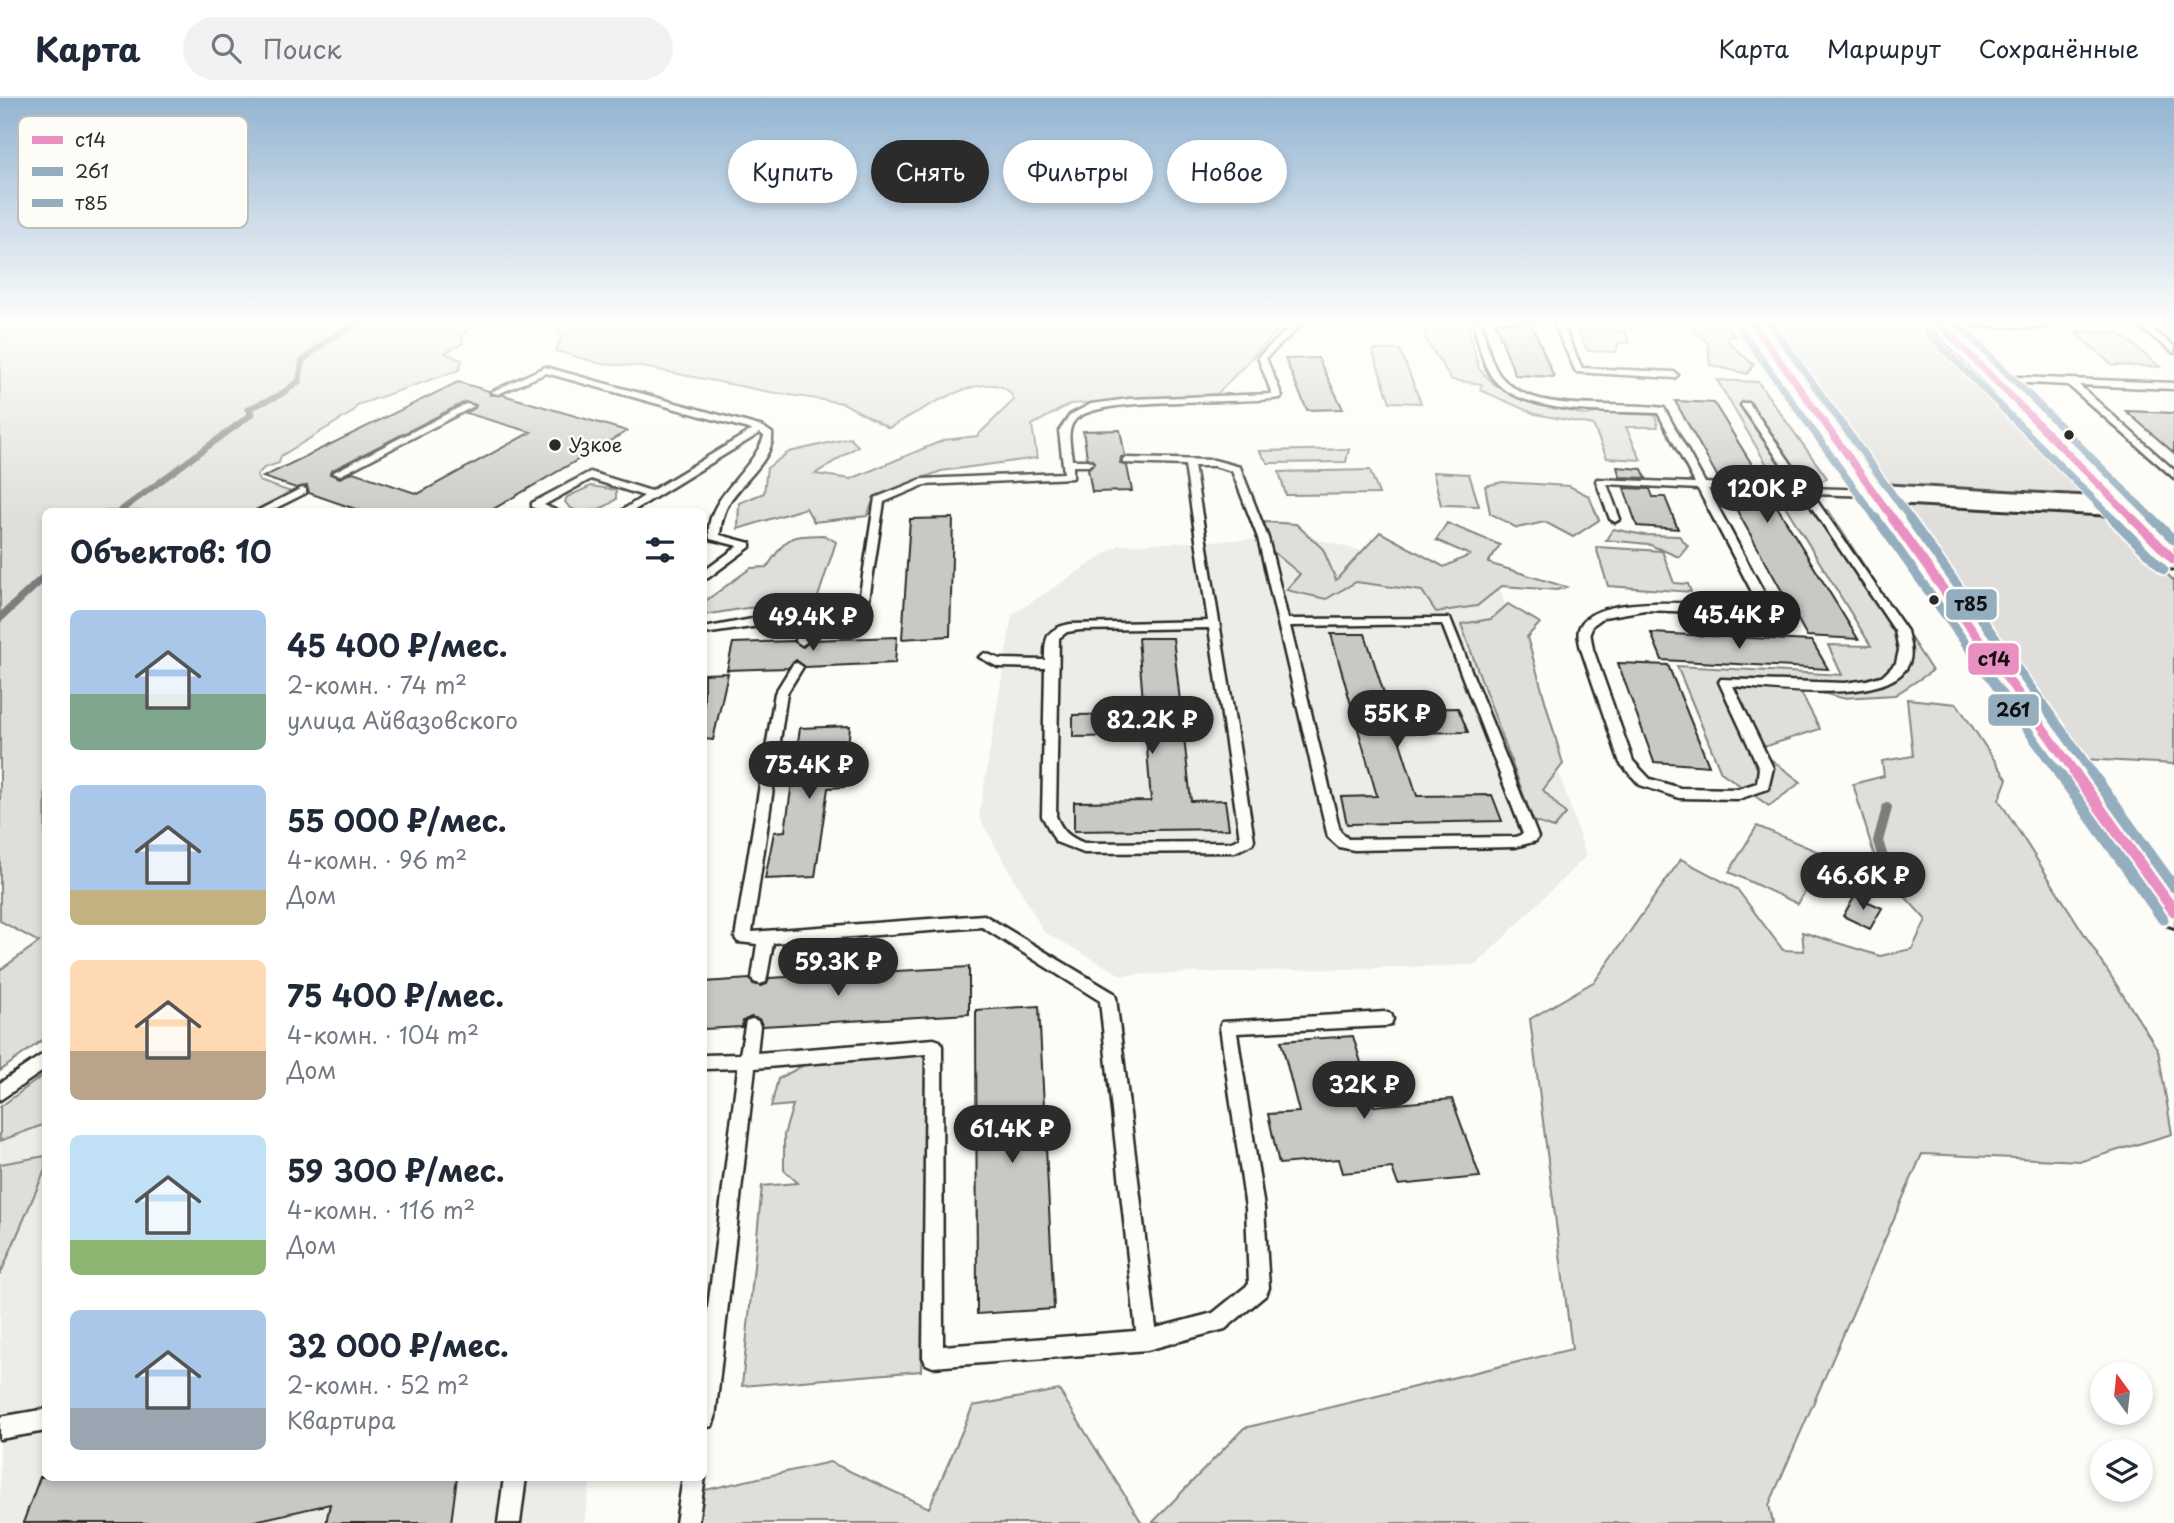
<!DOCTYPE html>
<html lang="ru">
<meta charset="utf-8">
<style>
body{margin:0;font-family:"Playpen Sans",sans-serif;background:#f2f2f3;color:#1f2937;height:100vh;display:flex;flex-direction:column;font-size:26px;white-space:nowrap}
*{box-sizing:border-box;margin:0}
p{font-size:23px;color:#747a83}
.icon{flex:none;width:38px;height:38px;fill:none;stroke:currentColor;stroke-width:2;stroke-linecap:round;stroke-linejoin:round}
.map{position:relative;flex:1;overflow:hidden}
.panel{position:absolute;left:42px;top:410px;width:665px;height:973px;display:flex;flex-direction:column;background:#fff;border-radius:10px;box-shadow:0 4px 10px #0003}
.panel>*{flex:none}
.top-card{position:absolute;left:728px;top:42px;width:665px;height:63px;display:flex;gap:14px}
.needle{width:46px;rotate:345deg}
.buttons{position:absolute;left:2090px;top:1264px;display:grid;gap:14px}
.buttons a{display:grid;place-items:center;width:63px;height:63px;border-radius:50%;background:#fff;box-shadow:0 4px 10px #0003;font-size:35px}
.price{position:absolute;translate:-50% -60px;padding:0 16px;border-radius:24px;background:#2b2b2b;color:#fff;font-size:23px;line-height:46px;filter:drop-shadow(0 2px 4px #0008)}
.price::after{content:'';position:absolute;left:50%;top:42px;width:21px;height:16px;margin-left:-10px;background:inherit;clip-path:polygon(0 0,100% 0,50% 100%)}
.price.current{background:#222;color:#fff}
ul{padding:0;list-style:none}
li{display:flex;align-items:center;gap:21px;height:175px;padding:0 28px}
li span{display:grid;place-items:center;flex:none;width:196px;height:140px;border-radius:10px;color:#555}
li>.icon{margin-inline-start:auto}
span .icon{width:84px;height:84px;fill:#fffc;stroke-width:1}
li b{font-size:30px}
h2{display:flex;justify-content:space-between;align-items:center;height:84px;padding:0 28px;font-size:30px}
.tag{padding:0 24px;border-radius:32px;background:#fff;box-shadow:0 4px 10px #0003;font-size:24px;line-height:63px}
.tag.current{background:#2b2b2b;color:#fff}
header{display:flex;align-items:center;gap:42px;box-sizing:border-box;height:98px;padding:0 35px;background:#fff;border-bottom:2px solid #e0e1e3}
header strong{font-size:33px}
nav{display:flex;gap:38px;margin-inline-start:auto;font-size:24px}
.search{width:490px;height:63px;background:#f2f2f3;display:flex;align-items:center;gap:18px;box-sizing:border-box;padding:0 24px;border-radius:38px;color:#747a83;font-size:26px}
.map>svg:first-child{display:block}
.built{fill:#edece8}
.green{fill:#dfdeda;stroke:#858482;stroke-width:2}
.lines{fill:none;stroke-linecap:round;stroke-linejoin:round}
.stream-far2{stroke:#7e7d7b;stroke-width:6}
.stream-far1{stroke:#7e7d7b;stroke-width:8}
.stream{stroke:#7e7d7b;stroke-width:10}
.building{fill:#c9c8c4;stroke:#2b2b2b;stroke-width:2;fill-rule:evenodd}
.service-casing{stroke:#2b2b2b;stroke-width:5}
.secondary-casing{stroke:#2b2b2b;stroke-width:6}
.service{fill:#fdfcf7;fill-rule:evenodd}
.secondary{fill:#fdfcf7;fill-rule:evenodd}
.bus-1-far2-casing{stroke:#fdfcf7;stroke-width:10}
.bus-1-far1-casing{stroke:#fdfcf7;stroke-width:13}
.bus-1-casing{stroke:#fdfcf7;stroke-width:17}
.bus-2-far2-casing{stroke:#fdfcf7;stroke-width:10}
.bus-2-far1-casing{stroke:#fdfcf7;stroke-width:13}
.bus-2-casing{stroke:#fdfcf7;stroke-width:17}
.bus-3-far2-casing{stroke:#fdfcf7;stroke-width:10}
.bus-3-far1-casing{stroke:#fdfcf7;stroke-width:13}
.bus-3-casing{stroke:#fdfcf7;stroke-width:17}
.bus-1-far2{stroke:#ea8fc1;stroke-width:7}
.bus-1-far1{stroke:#ea8fc1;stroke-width:9}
.bus-1{stroke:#ea8fc1;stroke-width:11}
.bus-2-far2{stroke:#95aebf;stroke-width:7}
.bus-2-far1{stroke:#95aebf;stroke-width:9}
.bus-2{stroke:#95aebf;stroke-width:11}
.bus-3-far2{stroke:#95aebf;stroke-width:7}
.bus-3-far1{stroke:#95aebf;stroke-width:9}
.bus-3{stroke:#95aebf;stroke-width:11}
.bus-dot{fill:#2b2b2b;stroke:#fdfcf7;stroke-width:2.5}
.labels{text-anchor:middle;stroke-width:5;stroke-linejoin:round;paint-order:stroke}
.far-poi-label{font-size:19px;fill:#2b2b2b;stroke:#fdfcf7;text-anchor:start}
.key{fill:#fdfcf7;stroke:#bebdba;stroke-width:2}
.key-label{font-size:19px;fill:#2b2b2b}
.line-badge{stroke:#fdfcf7;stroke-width:2.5}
.pale-badge-label{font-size:19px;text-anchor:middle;font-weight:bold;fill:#111}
</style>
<header>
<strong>Карта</strong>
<div class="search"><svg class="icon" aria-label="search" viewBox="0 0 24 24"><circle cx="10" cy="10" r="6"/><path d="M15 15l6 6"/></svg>Поиск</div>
<nav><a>Карта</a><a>Маршрут</a><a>Сохранённые</a></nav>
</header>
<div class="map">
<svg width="2174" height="1425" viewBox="0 0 2174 1425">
<rect width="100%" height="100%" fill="#fdfcf7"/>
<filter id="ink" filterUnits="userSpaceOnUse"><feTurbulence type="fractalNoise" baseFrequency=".0143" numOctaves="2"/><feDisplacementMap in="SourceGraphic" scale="14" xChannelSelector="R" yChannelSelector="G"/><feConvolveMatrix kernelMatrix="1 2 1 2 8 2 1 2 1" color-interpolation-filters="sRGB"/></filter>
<g filter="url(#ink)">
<path class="built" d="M1308,439L1499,488L1586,758L1476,867L1121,877L1044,834L979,719L1012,517L1119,447Z
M45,990L46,1379H591L584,1425H0V1021Z"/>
<path class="green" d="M0,224H478L462,237L463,245L445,255L462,262L459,272L357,307L353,314L281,358L279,365L264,370L257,377L259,383L291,394L254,413H46L45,940L0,973V872L39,844L0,823Z
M551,224H1286L1217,296L1070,306L1032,327L1037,360L941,373L875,398L867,418L814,424L806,410L738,431L739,405L764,395L767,370L789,354L850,340L858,348L815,376L851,381L944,342L977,338L1014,302C998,260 913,317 889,330L843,305L770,294L638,268L602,266L556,253L562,237Z
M1429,224H1467L1479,271L1494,286L1514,298L1584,317L1617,312L1655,317L1658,329H1626L1641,362L1607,360L1593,327L1535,316L1480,292L1482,286L1452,282L1424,239Z
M1684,224H1725L1734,238L1727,240L1730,246L1754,267L1747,276L1710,267L1708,245Z
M1758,224H1923L2090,397L2084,402L1889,391L1875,381Z
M1577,232L1624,233L1630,245H1619L1616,254L1588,253Z
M2074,233L2119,235L2160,269L2112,267Z
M1372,252H1400L1421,305L1390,304Z
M1717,282L1758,284L1827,380L1817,386L1773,377Z
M1349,351L1346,364L1268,365L1259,353Z
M1370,372L1379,396L1286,397L1279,374Z
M1433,374L1469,376L1479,408L1441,407Z
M1502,384L1569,388L1589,398L1599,422L1573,439L1545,424L1517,430L1490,415L1485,388Z
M591,388L616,392V401C604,412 576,421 565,404L567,399Z
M1795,399L1829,413L1932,573L1895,597L1842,600L1798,589L1820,631L1757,651L1801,684L1769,708L1721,674L1677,568L1842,577L1828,547L1871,548L1784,406Z
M1909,403L2094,414L2114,421L2174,483V666L2083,661L1896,411Z
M1264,424L1296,426L1323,451L1336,482L1380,434L1444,469L1470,457L1436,442L1447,425L1500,447L1488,465L1566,489L1557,492L1502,488L1477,508L1436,514L1422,493L1356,484L1326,501L1286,492L1300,476L1271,452Z
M1613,431L1644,437L1679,438L1688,448L1679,459L1648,446L1606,442Z
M824,437L836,444L815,508L747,510L704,517V504L751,470L767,469C788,438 787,438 824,437Z
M1596,449L1662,453L1674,485L1688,486L1691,494L1608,488Z
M1508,506L1540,525L1527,539L1563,666L1543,692L1566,716L1554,730L1533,723L1461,526L1491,521Z
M1907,601L1957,606L2007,681L1999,702L2158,952L2172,1036L2082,1063L1922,1056L1769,1407L1773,1425H1152L1244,1330L1572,1251L1530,921L1595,883L1681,761L1737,791L1783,852L1804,853L1802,834L1880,858L1912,851L1926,822L1891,783L1887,771L1875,760L1853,686L1884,678L1882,663L1913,658Z
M1757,728L1826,757L1798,806L1729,774Z
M926,956L921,1273L742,1288L762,1088L798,1085L784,1072V1037L793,1007L771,1009L778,981L813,962Z
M45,976V1026L0,1043V1009Z
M45,1058V1072L0,1177V1066Z
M1059,1292L1142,1425H691L696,1394L830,1364L929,1410L973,1308Z"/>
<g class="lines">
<path class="stream-far2" d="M120,413L252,316L248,311L280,297L299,283L302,263L329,241L362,224"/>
<path class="stream-far1" d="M0,520L46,477"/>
<path class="stream" d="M1884,763L1878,743L1887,710"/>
</g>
<path class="building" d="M1495,224H1531L1554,279L1515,277Z
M1318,260L1343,311L1307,312L1285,261Z
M458,284L489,293L490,297H503L627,333L490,413H361L309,395L307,388L296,390L263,379ZM465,304L476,307L475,310L466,315L531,334L418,396L353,374L340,380L330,376L331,373Z
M1675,303L1714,305L1764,386L1759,392L1770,397L1858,541L1807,538L1726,393L1730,388L1720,383Z
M2126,313L2174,315V355Z
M1120,332L1125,358L1121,359L1120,365L1127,368L1132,393L1092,394L1088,371L1095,364L1087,359L1083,333Z
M1617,369L1642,371L1646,380L1620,379Z
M1624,390L1650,391L1653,399H1665L1678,431L1637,428Z
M953,420L950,538L902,541L910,421Z
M1651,535L1812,543L1828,571L1662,562Z
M1331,536H1365L1389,611L1458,610L1468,634L1397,635L1417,698L1492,697L1502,723L1347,726L1341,699L1377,698Z
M897,539L895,565L805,569L796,562L788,570L727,572L733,545L794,543L803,549L811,542Z
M1138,540H1173L1191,703L1225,702L1229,731L1074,733V704L1151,703L1146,638L1073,639V617L1144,616Z
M1618,565L1668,567L1709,668L1654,664Z
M728,575L713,642L704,641V576Z
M850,628L844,689L828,690L815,779L765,781L774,734L785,733L800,630Z
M1855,798L1882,810L1870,831L1843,818Z
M969,869V916L763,928L759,921L751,919L743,923L742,929L704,931V884L750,881L753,886L761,888L767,886L769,880Z
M1039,908L1054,1211L977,1216L976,912Z
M1353,938L1374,1008L1452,1001L1480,1079L1398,1087L1392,1070L1343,1075L1339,1061L1279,1066L1268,1016L1299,1014L1281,943Z
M40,1379H457L451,1425H326L330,1406L246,1425H23Z"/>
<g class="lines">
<g class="service-casing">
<path id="service" d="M1296,224H1305L1266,260L1282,298L1280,300C1238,307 1103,297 1076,321C1065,332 1071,348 1072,362H1088L1093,365L1088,368H1073V380L924,387L884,404L866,521L811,525L808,543L802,547L796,543L799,526L752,529L704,536V530L752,521L857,516L875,400L922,381L1064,375L1059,333L1070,317L1091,306L1129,301L1272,296L1258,259Z
M1473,224H1481C1487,242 1489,265 1502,280C1536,318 1618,302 1664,310L1705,385L1723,386L1728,389L1723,392L1708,391L1775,515L1773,517L1645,512L1604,519L1593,527L1590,534L1593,551L1633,663L1650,681L1680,690L1738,691L1757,685L1759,670L1719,584L1721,581L1845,585L1867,582L1884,577L1896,565L1899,552L1895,533L1802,395L1766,394L1761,391L1766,388L1797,389L1741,307L1743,305H1749L1808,390L1872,392L1877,395L1872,398L1812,396L1907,533C1909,543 1913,555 1909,565C1892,608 1771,591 1733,588L1773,670L1768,691L1739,701L1679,700L1640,687L1620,665L1581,551C1579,542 1576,533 1582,525C1605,493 1724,508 1761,511L1698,391L1607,386L1620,421L1615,424L1610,421L1596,383L1597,381L1695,385L1658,315C1613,313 1529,318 1496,284C1482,269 1479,244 1473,224Z
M1553,224H1561L1582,270L1674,274L1678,277L1674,280L1576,274Z
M1933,224H2044L2048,228L2044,230L1937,226Z
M2133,224H2142L2174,248V255Z
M545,269L763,329L772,335C775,361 741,384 729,405C723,415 721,426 720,437L750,445V449L708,480L704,481V473L738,448L710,441C701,403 754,373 764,338L760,335L633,413H621L644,398L591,381L544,407L557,413H542L532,409V405L590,374L651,393L752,332L546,275L498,296L491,294Z
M1992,278L2174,285V291L2079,287L2174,372V380L2068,287L1989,283L1988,281Z
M466,306L474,308L341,377L332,375Z
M1126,360L1214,362L1240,369L1268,440L1288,521L1450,520L1538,739L1536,743L1515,749L1354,752L1339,749L1328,739L1258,440L1232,373L1214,368H1194L1254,742L1252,746L1235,754L1084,755L1056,744L1042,718L1045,570L998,569L979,559L985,555L1000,561L1045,562C1045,539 1046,531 1070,526L1208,523L1185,367L1123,365V361ZM1442,526L1523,736L1515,739L1348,741L1340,733L1290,528ZM1209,530L1240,740L1232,744L1084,745C1069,739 1062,733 1056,718L1059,540L1067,534L1080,532Z
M302,390L306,391V395L270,413H257Z
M797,565L803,569L787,595L752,834L984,817L1114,895L1116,900L1156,1230L1213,1215L1249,1186L1246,1110L1220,929L1222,924L1385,914L1391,916L1393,921L1391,926L1385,928L1237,935L1264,1110L1269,1190L1266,1197L1225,1231L1147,1252L933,1269L926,1266L923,1259L926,956L755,970L715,1320L712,1328L704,1330V1241L738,970L704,971V957L740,956L746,923L752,921L758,923L760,928L757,955L934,941L940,943L942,948L943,1248L1136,1233L1100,903L982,829L773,845L766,884L760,886L754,884L752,880L757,846L738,844L735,840L775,595L793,566Z
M46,954V971L0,1002V985Z
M46,1311V1333L0,1341V1319Z
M704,1375L705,1379L698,1425H676L683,1379H704Z
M504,1379H526L520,1425H498Z"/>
</g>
<g class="secondary-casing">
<path id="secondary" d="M1741,224H1763L1880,387L2095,399L1926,224H1949L2174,445V471L2163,468L2113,417L1893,405L2174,782V829L2159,824Z"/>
</g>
<use href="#service" class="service"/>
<use href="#secondary" class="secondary"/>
<g class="bus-1-far2-casing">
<path id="bus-1-far2" d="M1752,224L1894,422
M1937,224L2134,422"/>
</g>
<g class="bus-1-far1-casing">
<path id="bus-1-far1" d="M1892,420L2076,676
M2132,420L2174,462"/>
</g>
<g class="bus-1-casing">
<path id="bus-1" d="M2074,674L2174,813"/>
</g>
<g class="bus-2-far2-casing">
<path id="bus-2-far2" d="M1741,232L1877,422
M1927,234L2114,422"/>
</g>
<g class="bus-2-far1-casing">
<path id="bus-2-far1" d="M1876,420L2059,676
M2112,420L2164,472"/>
</g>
<g class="bus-2-casing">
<path id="bus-2" d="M2058,674L2163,821"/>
</g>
<g class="bus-3-far2-casing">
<path id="bus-3-far2" d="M1769,224L1911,422
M1956,224L2154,422"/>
</g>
<g class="bus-3-far1-casing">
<path id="bus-3-far1" d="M1909,420L2093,676
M2152,420L2174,442"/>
</g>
<g class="bus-3-casing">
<path id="bus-3" d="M2091,674L2174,789"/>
</g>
<use href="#bus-1-far2" class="bus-1-far2"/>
<use href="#bus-1-far1" class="bus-1-far1"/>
<use href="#bus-1" class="bus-1"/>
<use href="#bus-2-far2" class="bus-2-far2"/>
<use href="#bus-2-far1" class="bus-2-far1"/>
<use href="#bus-2" class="bus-2"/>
<use href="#bus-3-far2" class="bus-3-far2"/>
<use href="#bus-3-far1" class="bus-3-far1"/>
<use href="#bus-3" class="bus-3"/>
</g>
</g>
<linearGradient id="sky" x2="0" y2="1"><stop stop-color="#93b4d2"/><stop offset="0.53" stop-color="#fefefb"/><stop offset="1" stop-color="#fefefb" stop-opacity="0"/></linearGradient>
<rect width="2174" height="423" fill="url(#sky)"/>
<g class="bus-dot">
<circle cx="2069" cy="337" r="6"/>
<circle cx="555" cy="347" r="7"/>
<circle cx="1934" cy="502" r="6"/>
</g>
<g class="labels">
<g class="far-poi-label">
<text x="569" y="354">Узкое</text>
</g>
</g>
<rect x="18" y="18" width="230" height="112" rx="10" class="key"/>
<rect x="32" y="38" width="31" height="8" fill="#ea8fc1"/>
<rect x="32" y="69" width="31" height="9" fill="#95aebf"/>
<rect x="32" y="101" width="31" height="8" fill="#95aebf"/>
<g class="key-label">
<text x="75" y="49">с14</text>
<text x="75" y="80">261</text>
<text x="75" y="112">т85</text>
</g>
<g class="line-badge">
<rect x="1945" y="490" width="53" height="33" rx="7" fill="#95aebf"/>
<rect x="1967" y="544" width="53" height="34" rx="7" fill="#ea8fc1"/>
<rect x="1987" y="595" width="53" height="34" rx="7" fill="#95aebf"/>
</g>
<g class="pale-badge-label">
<text x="1971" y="513">т85</text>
<text x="1994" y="568">с14</text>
<text x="2013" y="619">261</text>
</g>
</svg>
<div class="buttons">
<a><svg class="needle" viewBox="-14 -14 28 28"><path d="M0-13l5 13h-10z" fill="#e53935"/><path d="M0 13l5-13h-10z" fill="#747a83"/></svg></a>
<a><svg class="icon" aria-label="layers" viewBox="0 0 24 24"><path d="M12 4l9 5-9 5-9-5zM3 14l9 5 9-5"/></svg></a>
</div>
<b class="price" style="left:1767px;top:427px">120K ₽</b>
<b class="price current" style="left:1739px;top:553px">45.4K ₽</b>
<b class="price" style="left:813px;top:555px">49.4K ₽</b>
<b class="price" style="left:1397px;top:652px">55K ₽</b>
<b class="price" style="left:1152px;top:658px">82.2K ₽</b>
<b class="price" style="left:809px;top:703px">75.4K ₽</b>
<b class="price" style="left:1863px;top:814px">46.6K ₽</b>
<b class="price" style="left:838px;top:900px">59.3K ₽</b>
<b class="price" style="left:1364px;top:1023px">32K ₽</b>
<b class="price" style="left:1012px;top:1067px">61.4K ₽</b>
<div class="top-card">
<a class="tag">Купить</a>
<a class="tag current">Снять</a>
<a class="tag">Фильтры</a>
<a class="tag">Новое</a>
</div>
<section class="panel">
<h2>Объектов: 10<svg class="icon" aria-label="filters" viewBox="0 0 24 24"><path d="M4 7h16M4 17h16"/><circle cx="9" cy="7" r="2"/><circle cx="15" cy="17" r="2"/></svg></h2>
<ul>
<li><span style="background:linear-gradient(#a9c7e8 60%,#7fa58c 0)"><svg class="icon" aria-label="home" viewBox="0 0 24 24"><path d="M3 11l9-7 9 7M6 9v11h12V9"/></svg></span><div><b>45 400 ₽/мес.</b><p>2-комн. · 74 m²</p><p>улица Айвазовского</p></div></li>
<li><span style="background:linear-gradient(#a9c7e8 75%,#c2b280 0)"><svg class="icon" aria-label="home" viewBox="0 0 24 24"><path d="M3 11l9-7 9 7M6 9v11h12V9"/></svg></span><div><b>55 000 ₽/мес.</b><p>4-комн. · 96 m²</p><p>Дом</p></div></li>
<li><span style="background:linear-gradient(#ffd9b3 65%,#b9a48a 0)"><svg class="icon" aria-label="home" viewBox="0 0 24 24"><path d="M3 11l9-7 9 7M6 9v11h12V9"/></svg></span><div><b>75 400 ₽/мес.</b><p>4-комн. · 104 m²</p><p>Дом</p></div></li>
<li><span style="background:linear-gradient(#bfe0f5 75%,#8fb573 0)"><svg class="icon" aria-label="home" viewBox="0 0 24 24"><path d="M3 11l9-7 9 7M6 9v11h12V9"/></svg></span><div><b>59 300 ₽/мес.</b><p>4-комн. · 116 m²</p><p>Дом</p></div></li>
<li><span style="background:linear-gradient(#a9c7e8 70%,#9aa5b1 0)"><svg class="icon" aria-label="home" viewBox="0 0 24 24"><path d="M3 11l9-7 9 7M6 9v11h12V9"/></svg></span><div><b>32 000 ₽/мес.</b><p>2-комн. · 52 m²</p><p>Квартира</p></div></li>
</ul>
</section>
</div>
